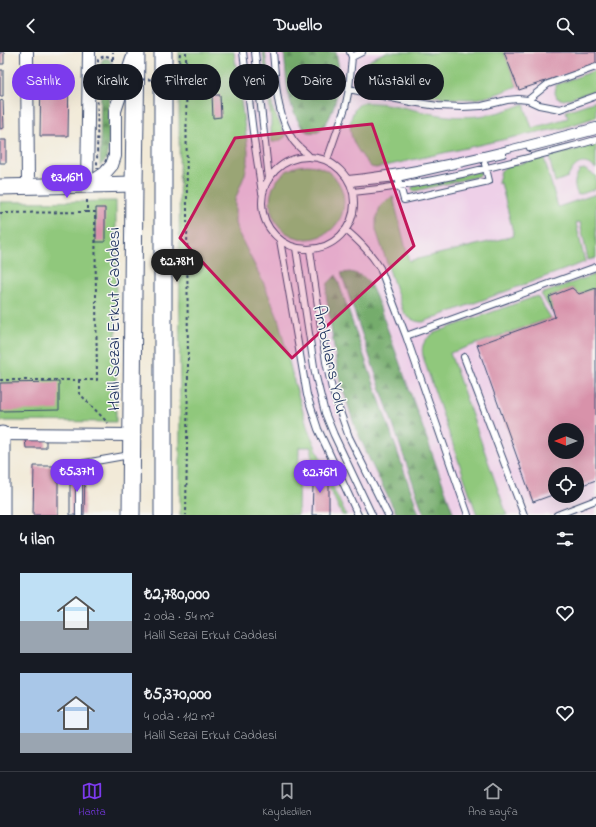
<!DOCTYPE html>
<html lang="tr">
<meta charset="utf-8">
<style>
body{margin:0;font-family:"Indie Flower",sans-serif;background:#20242c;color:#f1f3f6;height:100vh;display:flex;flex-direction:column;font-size:15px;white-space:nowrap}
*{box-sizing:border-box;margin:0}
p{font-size:13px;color:#9ea1a6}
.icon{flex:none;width:22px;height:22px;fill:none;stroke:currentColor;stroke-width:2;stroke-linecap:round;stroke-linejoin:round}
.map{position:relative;height:463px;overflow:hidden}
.panel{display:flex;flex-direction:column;background:#171b24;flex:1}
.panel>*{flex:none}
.guide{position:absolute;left:12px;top:12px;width:572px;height:36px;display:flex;gap:8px}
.needle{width:26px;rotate:270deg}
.buttons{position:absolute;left:548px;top:371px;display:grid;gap:8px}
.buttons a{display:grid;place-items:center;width:36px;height:36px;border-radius:50%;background:#171b24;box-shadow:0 4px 16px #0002;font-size:20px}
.price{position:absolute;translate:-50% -34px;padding:0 9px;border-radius:14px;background:#7c3aed;color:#fff;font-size:13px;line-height:26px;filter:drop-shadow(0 1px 2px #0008)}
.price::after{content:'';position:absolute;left:50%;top:24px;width:12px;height:9px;margin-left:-6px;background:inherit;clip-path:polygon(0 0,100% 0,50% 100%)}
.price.on{background:#222;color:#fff}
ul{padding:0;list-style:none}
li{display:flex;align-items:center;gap:12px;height:100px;padding:0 20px}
li span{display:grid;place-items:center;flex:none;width:112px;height:80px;border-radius:0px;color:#555}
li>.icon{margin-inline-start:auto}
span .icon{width:48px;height:48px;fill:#fffc;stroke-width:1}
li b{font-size:17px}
h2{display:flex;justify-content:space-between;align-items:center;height:48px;padding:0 20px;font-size:17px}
.pill{padding:0 14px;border-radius:18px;background:#171b24;box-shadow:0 4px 16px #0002;font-size:14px;line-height:36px}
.pill.on{background:#7c3aed;color:#fff}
header{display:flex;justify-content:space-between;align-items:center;height:52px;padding:0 20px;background:#171b24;font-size:18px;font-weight:800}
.tabs{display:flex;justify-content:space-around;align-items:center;height:56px;border-top:1px solid #363941;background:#171b24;font-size:11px;color:#9ea1a6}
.tabs a{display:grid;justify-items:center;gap:2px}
.tabs .on{color:#7c3aed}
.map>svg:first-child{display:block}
.built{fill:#eed0e8;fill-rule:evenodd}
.green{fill:#90c87c;stroke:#567c6d}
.forest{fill:url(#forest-firs);stroke:#486e65}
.building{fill:#d892aa;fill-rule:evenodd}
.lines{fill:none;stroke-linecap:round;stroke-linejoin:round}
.service-casing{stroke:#3b4b70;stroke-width:8}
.minor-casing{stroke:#3b4b70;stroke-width:14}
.tertiary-casing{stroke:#3b4b70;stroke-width:17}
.secondary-casing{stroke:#3b4b70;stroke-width:19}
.path{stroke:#3b4b70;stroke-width:2;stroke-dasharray:3 3;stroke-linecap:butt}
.service{stroke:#fff;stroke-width:6}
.minor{stroke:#fff;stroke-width:12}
.tertiary{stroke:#fff;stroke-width:15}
.secondary{stroke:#fff;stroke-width:17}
.path-bridge{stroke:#3b4b70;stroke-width:2;stroke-dasharray:3 3;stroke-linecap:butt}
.marked{fill:#c2185b;fill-opacity:0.2;stroke:#c2185b;stroke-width:3;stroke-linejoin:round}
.labels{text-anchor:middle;stroke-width:3;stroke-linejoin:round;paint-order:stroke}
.street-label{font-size:18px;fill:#1b2f5e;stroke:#f6f6f2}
</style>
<header><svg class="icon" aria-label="back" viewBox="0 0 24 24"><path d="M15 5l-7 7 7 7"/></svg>Dwello<svg class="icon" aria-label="search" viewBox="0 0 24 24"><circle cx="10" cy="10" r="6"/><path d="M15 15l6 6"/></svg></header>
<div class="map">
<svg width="596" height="463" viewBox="0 0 596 463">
<defs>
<pattern id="forest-firs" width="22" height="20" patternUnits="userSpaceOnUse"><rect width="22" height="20" fill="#74ac6c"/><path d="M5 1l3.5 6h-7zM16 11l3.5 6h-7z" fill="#5e8c5c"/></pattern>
</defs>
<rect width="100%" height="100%" fill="#f6f6f2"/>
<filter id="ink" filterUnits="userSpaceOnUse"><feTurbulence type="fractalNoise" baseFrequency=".025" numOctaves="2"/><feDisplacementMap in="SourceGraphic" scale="8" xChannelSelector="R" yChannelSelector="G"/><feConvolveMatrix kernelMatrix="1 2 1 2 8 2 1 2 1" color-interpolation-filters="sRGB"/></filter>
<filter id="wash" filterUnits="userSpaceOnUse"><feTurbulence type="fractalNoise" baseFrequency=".012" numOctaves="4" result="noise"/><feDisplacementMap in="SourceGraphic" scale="16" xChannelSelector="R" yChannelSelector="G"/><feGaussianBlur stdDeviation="0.9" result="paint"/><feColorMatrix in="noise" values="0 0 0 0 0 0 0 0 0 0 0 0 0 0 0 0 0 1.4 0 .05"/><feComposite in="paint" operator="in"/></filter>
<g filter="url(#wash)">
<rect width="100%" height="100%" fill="#f2ead8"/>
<path class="built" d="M222,0H596V463H298L299,415L294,329L278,266L264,232L238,180L235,171V148ZM555,378H577V400H555ZM555,422H577V444H555Z"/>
<path class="green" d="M179,0H234L248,98V109L245,122L235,148V171L238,180L264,232L278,266L294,329L309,380L327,421L328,423H312V395H299L298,463H180Z
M263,0H265L273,58L286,84C284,87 275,91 272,90L271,88V67Z
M387,0H425L430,1L442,0H504L517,34C503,40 488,46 473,47C437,48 400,37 366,29C356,13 375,4 387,0Z
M593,19L596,20V38L564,48L557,46L555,41L556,33Z
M596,49V65L563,76L533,81L376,116L371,115C359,101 347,86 351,67C353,60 355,54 362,51C386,49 411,58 434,62C467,68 494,64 524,52L532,76L568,66L566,59Z
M596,92V117C583,106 575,111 568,125L555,130L549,105Z
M544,106L558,155L596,142V206L588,208L580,170L576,171L585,210L423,270C414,270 408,266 403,259L376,178V167L380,155L387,148L393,145L409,209L514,184L501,131L498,132V130L501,119L505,115Z
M270 150a37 37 0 1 1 74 0a37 37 0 1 1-74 0Z
M584,117L596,124V137L578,143C573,134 574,127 580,118Z
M480,119L481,121L479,124L415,139H413L412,137V135Z
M116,149V370L0,369V150Z
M596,222V236L579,242L572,236L549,245L555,265L541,242Z
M537,244L551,266L450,301L507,463H477L426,314C421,299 419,291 434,281Z
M329,427L346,463H342L329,435Z"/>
<path class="forest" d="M284,0H336C338,10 340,21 339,31C337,46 327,92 304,78C286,54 287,28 284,0Z
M106,6L109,7L111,9L108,98L106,108L100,114L101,10L103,7Z
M350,220C369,225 368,228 376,245L428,390L454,463H424L341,221Z
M336,223L419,462V463H397L372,413L354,372L338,321L326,242L328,231Z"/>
<g id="blocks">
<path class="building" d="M0,0H4V12H0Z
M504,0H596V12L519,38Z
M41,17L69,18L68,84H40Z
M0,18H3V44H0Z
M212,43H220L221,65L213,66Z
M3,48L4,76L0,77V49Z
M0,88H6V111H0Z
M96,156H105V190H96Z
M572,236L579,242L596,236V428L577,435V422H555V442L533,450L477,293L555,265L549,245ZM555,378H577V400H555Z
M59,330V358L0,359V331Z
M46,386V396H26L25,387Z
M34,414H58V463H33Z
M70,420H85L84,463H70Z
M306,423H329V463H312L313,434H306Z"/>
</g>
</g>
<g filter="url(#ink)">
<use href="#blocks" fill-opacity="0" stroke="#3b4b70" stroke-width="1"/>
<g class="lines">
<g class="service-casing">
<path id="service" d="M243,0L254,88L262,141
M255,0L269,127
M273,0C276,30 276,63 293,88C297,94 304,99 309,104
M352,5L362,0
M349,37L411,50L438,54L462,55L482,54L507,48L518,47L528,48L539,53L560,57L596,44
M528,48L548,32L596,15
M530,96L596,79
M262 151a46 46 0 1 1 92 0a46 46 0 1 1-92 0Z
M327,108L345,56L349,37L352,5L350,0
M348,127C432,118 515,96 596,74
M399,130L404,148L489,129L485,112
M350,131L397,126L503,102
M353,140C436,132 516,109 596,88
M346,178C359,189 371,201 380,216L406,284L468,463
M280,188L307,343L318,377L358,463
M296,196L315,321L325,361L334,383L372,463
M310,198L326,310L332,337L349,385L388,463
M406,284L596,215
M464,305L524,463
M79,463V412L130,403
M557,463L596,448"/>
</g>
<g class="minor-casing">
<path id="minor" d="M27,0L28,135
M87,133L105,121L112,113L115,104V59L132,7
M87,133L89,0
M0,382L132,383"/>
</g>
<g class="tertiary-casing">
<path id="tertiary" d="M0,135L134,132
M2,463V382"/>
</g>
<g class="secondary-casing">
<path id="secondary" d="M131,463L134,132L136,0
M163,463V0"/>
</g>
<path class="path" d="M186,0L188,319L186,463
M106,4L110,5L112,7L110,98L104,113L101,116H97L98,8L102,5Z
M113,7V0
M178,28L180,0
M0,161L87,160V146
M0,328H97L95,160H87
M79,328V341L108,371"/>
<use href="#service" class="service"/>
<use href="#minor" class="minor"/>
<use href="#tertiary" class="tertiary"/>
<use href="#secondary" class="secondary"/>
<path class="path-bridge" d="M112,27L178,28"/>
</g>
</g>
<path class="marked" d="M372,72L414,194L292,306L180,186L235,86Z"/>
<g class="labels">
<g class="street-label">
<text transform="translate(113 267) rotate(-90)" y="6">Halil Sezai Erkut Caddesi</text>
<text transform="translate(331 307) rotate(78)" y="6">Ambulans Yolu</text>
</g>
</g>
</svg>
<div class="buttons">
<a><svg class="needle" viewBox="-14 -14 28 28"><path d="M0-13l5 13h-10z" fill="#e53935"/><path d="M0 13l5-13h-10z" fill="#9ea1a6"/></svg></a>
<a><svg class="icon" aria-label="locate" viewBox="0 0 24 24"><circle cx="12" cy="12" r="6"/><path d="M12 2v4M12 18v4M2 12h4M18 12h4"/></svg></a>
</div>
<b class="price" style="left:67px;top:147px">₺3.16M</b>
<b class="price on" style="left:177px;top:231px">₺2.78M</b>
<b class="price" style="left:77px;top:441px">₺5.37M</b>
<b class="price" style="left:320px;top:442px">₺2.76M</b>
<div class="guide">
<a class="pill on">Satılık</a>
<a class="pill">Kiralık</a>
<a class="pill">Filtreler</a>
<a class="pill">Yeni</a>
<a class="pill">Daire</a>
<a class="pill">Müstakil ev</a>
</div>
</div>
<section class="panel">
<h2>4 ilan<svg class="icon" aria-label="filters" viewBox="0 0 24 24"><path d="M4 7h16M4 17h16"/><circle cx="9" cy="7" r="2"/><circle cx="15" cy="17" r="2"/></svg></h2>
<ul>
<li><span style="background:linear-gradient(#bfe0f5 60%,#9aa5b1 0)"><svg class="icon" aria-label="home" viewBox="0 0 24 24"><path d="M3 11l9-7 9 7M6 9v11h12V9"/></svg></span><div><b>₺2,780,000</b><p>2 oda · 54 m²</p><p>Halil Sezai Erkut Caddesi</p></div><svg class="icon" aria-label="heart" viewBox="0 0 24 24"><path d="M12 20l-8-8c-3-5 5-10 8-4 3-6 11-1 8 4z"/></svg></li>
<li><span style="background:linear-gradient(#a9c7e8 75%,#9aa5b1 0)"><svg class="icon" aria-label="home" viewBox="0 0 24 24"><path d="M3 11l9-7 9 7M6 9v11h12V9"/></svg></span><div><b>₺5,370,000</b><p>4 oda · 112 m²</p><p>Halil Sezai Erkut Caddesi</p></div><svg class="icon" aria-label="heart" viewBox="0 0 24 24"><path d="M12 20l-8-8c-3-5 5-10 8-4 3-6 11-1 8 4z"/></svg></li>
</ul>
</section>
<nav class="tabs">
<a class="on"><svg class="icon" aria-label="map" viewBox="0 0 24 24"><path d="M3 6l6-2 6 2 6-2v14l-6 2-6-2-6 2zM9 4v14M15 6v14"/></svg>Harita</a>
<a><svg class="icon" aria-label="saved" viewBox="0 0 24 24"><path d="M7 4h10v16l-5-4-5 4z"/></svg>Kaydedilen</a>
<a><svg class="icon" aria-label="home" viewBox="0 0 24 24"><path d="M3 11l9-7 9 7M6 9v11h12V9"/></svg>Ana sayfa</a>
</nav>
